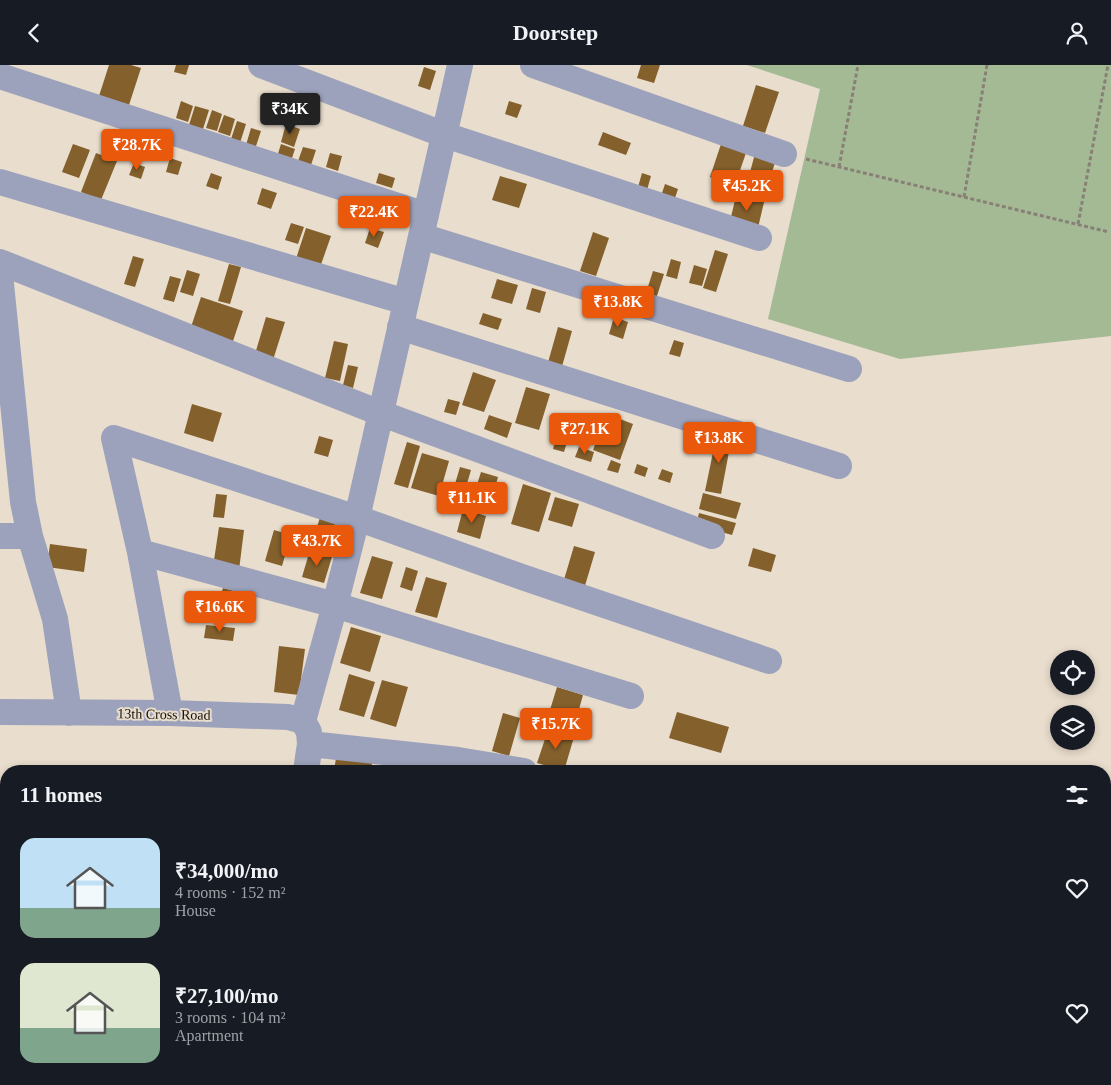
<!DOCTYPE html>
<meta charset="utf-8">
<style>
body{margin:0;font-family:"Times New Roman",serif;background:#242831;color:#f1f3f6;height:100vh;display:flex;flex-direction:column;font-size:19px;white-space:nowrap}
*{box-sizing:border-box;margin:0}
p{font-size:16px;color:#9ea1a6}
.icon{flex:none;width:28px;height:28px;fill:none;stroke:currentColor;stroke-width:2;stroke-linecap:round;stroke-linejoin:round}
.map{position:relative;flex:1;overflow:hidden}
.sheet{position:absolute;left:0px;top:700px;width:1111px;height:320px;display:flex;flex-direction:column;background:#171b24;border-radius:20px 20px 0 0;box-shadow:0 2px 8px #0003}
.sheet>*{flex:none}
.tools{position:absolute;left:1050px;top:585px;display:grid;gap:10px}
.tools a{display:grid;place-items:center;width:45px;height:45px;border-radius:50%;background:#171b24;box-shadow:0 2px 8px #0003;font-size:25px}
.price{position:absolute;translate:-50% -42px;padding:0 11px;border-radius:5px;background:#ea580c;color:#fff;font-size:16px;line-height:32px;filter:drop-shadow(0 1px 2px #0008)}
.price::after{content:'';position:absolute;left:50%;top:30px;width:15px;height:11px;margin-left:-8px;background:inherit;clip-path:polygon(0 0,100% 0,50% 100%)}
.price.on{background:#222;color:#fff}
ul{padding:0;list-style:none}
li{display:flex;align-items:center;gap:15px;height:125px;padding:0 20px}
li span{display:grid;place-items:center;flex:none;width:140px;height:100px;border-radius:15px;color:#555}
li>.icon{margin-inline-start:auto}
span .icon{width:60px;height:60px;fill:#fffc;stroke-width:1}
li b{font-size:21px}
h2{display:flex;justify-content:space-between;align-items:center;height:60px;padding:0 20px;font-size:21px}
header{display:flex;justify-content:space-between;align-items:center;height:65px;padding:0 20px;background:#171b24;font-size:22px;font-weight:700}
.map>svg:first-child{display:block}
.green{fill:#a4ba95}
.building{fill:#83602c}
.lines{fill:none;stroke-linecap:round;stroke-linejoin:round}
.path{stroke:#888075;stroke-width:3;stroke-dasharray:4 2.5;stroke-linecap:butt}
.minor{stroke:#9ca2bb;stroke-width:26}
.labels{text-anchor:middle;stroke-width:4;stroke-linejoin:round;paint-order:stroke}
.street-label{font-size:14px;fill:#14100a;stroke:#e9ddcd}
</style>
<header><svg class="icon" aria-label="back" viewBox="0 0 24 24"><path d="M15 5l-7 7 7 7"/></svg>Doorstep<svg class="icon" aria-label="person" viewBox="0 0 24 24"><circle cx="12" cy="8" r="4"/><path d="M4 21q1-7 8-7t8 7"/></svg></header>
<div class="map">
<svg width="1111" height="1020" viewBox="0 0 1111 1020">
<rect width="100%" height="100%" fill="#e9ddcd"/>
<path class="green" d="M747,0H1111V271L900,294L768,254L820,24Z"/>
<path class="building" d="M109,0H131L141,3L129,40L99,31Z
M176,0H189L186,10L174,7Z
M641,0H660L654,18L637,13Z
M424,2L436,6L430,25L418,21Z
M756,20L779,27L765,68L743,61Z
M181,36L193,41L188,57L176,53Z
M509,36L522,40L517,53L505,49Z
M195,41L209,45L203,64L189,60Z
M212,45L222,49L217,66L206,63Z
M224,50L235,54L230,71L218,67Z
M237,56L246,59L239,81L230,77Z
M286,59L300,64L294,82L281,77Z
M251,63L261,66L255,84L246,80Z
M603,67L631,78L626,90L598,80Z
M722,76L747,85L735,120L710,112Z
M73,79L90,85L79,113L62,107Z
M281,79L295,84L290,99L276,95Z
M303,82L316,85L310,103L297,99Z
M756,85L777,91L766,127L746,122Z
M96,88L117,96L101,135L81,127Z
M330,88L342,91L338,106L326,102Z
M170,93L182,97L178,110L166,107Z
M134,98L145,102L141,114L129,110Z
M211,108L222,112L218,125L206,121Z
M379,108L395,113L392,123L376,118Z
M642,108L651,111L647,125L638,122Z
M500,111L527,119L519,143L492,135Z
M665,119L678,124L674,136L661,131Z
M262,123L277,128L271,144L257,139Z
M737,127L765,133L757,167L729,160Z
M291,158L304,162L298,179L285,175Z
M306,163L331,171L318,208L294,200Z
M370,163L384,167L378,183L365,178Z
M593,167L609,173L596,211L580,206Z
M715,185L728,189L716,227L703,223Z
M133,191L144,194L135,222L124,219Z
M671,194L681,197L677,214L666,211Z
M229,199L241,202L230,239L218,236Z
M694,200L707,204L702,221L689,218Z
M187,205L200,209L193,231L180,227Z
M653,206L664,209L656,234L645,231Z
M170,211L181,214L174,237L163,234Z
M497,214L518,220L512,239L491,233Z
M532,223L546,227L540,248L526,244Z
M201,232L243,246L231,282L189,268Z
M483,248L502,254L498,265L479,259Z
M266,252L285,257L273,295L255,289Z
M614,252L628,257L623,274L609,269Z
M558,262L572,266L561,305L547,301Z
M674,275L684,278L680,292L669,289Z
M334,276L348,279L340,316L325,313Z
M348,300L358,302L353,323L343,320Z
M473,307L496,315L484,347L462,340Z
M526,322L550,329L539,365L515,358Z
M448,334L460,337L456,350L444,347Z
M192,339L222,348L213,377L184,368Z
M607,349L633,359L620,395L593,385Z
M489,350L512,358L507,373L484,364Z
M717,368L732,371L721,429L705,426Z
M319,371L333,375L328,392L314,388Z
M556,373L567,377L564,387L553,384Z
M407,377L420,381L408,423L394,419Z
M579,382L594,387L591,397L575,392Z
M422,388L449,396L439,431L411,423Z
M611,395L621,399L618,408L607,405Z
M637,399L648,403L645,412L634,408Z
M460,402L471,405L466,422L455,419Z
M662,404L673,408L670,418L658,414Z
M481,407L498,412L488,448L470,442Z
M523,419L551,428L539,467L511,459Z
M703,428L741,438L736,454L699,444Z
M216,429L227,430L224,453L213,452Z
M555,432L579,439L572,462L548,455Z
M463,444L486,451L480,474L457,467Z
M699,448L736,458L732,470L696,460Z
M321,449L337,454L333,467L317,462Z
M219,462L244,465L239,505L213,502Z
M274,465L291,470L282,501L265,496Z
M50,479L87,484L84,507L47,502Z
M574,481L595,487L584,524L563,518Z
M753,483L776,490L771,507L748,501Z
M310,485L332,492L324,518L302,512Z
M372,491L393,497L382,534L360,528Z
M406,502L418,506L412,526L400,522Z
M426,512L447,518L437,553L415,547Z
M223,523L234,526L231,535L220,532Z
M206,560L235,563L233,576L204,573Z
M351,562L381,571L370,607L340,598Z
M279,581L305,584L299,630L274,627Z
M349,609L375,617L364,652L339,645Z
M382,615L408,622L396,662L370,654Z
M557,622L583,630L573,666L546,658Z
M677,647L729,662L721,688L669,673Z
M503,648L520,653L509,691L492,686Z
M548,665L574,672L564,706L537,698Z
M336,693L372,698L371,706H334Z
M147,1014H159L191,1018L190,1020H147Z
M324,1014H357L356,1020H323Z"/>
<g class="lines">
<path class="path" d="M806,94L1109,167
M839,102L858,0
M964,132L987,0
M1078,159L1108,0"/>
<path class="minor" d="M261,0L445,70L759,173
M533,0L784,89
M0,11L426,150
M0,117L406,237
M421,171L849,304
M0,197L380,348L712,471
M0,209L23,437L30,471L55,554L69,648
M400,262L839,401
M0,471H30
M140,487L114,373L357,453L522,512L769,596
M0,647L170,648L288,652L303,656L309,667L310,679L306,706
M170,648L140,487L335,540L631,631
M303,656L335,540L357,453L460,0
M310,679L458,695L524,706
M0,795H6
M0,974L6,938
M127,1020L128,1014
M263,1020L264,1014
M393,1020L394,1014
M513,1020L514,1014"/>
</g>
<g class="labels">
<g class="street-label">
<text transform="translate(164 649) rotate(1)" y="5">13th Cross Road</text>
</g>
</g>
</svg>
<div class="tools">
<a><svg class="icon" aria-label="locate" viewBox="0 0 24 24"><circle cx="12" cy="12" r="6"/><path d="M12 2v4M12 18v4M2 12h4M18 12h4"/></svg></a>
<a><svg class="icon" aria-label="layers" viewBox="0 0 24 24"><path d="M12 4l9 5-9 5-9-5zM3 14l9 5 9-5"/></svg></a>
</div>
<b class="price on" style="left:290px;top:70px">₹34K</b>
<b class="price" style="left:137px;top:106px">₹28.7K</b>
<b class="price" style="left:747px;top:147px">₹45.2K</b>
<b class="price" style="left:374px;top:173px">₹22.4K</b>
<b class="price" style="left:618px;top:263px">₹13.8K</b>
<b class="price" style="left:585px;top:390px">₹27.1K</b>
<b class="price" style="left:719px;top:399px">₹13.8K</b>
<b class="price" style="left:472px;top:459px">₹11.1K</b>
<b class="price" style="left:317px;top:502px">₹43.7K</b>
<b class="price" style="left:220px;top:568px">₹16.6K</b>
<b class="price" style="left:556px;top:685px">₹15.7K</b>
<section class="sheet">
<h2>11 homes<svg class="icon" aria-label="filters" viewBox="0 0 24 24"><path d="M4 7h16M4 17h16"/><circle cx="9" cy="7" r="2"/><circle cx="15" cy="17" r="2"/></svg></h2>
<ul>
<li><span style="background:linear-gradient(#bfe0f5 70%,#7fa58c 0)"><svg class="icon" aria-label="home" viewBox="0 0 24 24"><path d="M3 11l9-7 9 7M6 9v11h12V9"/></svg></span><div><b>₹34,000/mo</b><p>4 rooms · 152 m²</p><p>House</p></div><svg class="icon" aria-label="heart" viewBox="0 0 24 24"><path d="M12 20l-8-8c-3-5 5-10 8-4 3-6 11-1 8 4z"/></svg></li>
<li><span style="background:linear-gradient(#dfe7d0 65%,#7fa58c 0)"><svg class="icon" aria-label="home" viewBox="0 0 24 24"><path d="M3 11l9-7 9 7M6 9v11h12V9"/></svg></span><div><b>₹27,100/mo</b><p>3 rooms · 104 m²</p><p>Apartment</p></div><svg class="icon" aria-label="heart" viewBox="0 0 24 24"><path d="M12 20l-8-8c-3-5 5-10 8-4 3-6 11-1 8 4z"/></svg></li>
</ul>
</section>
</div>
